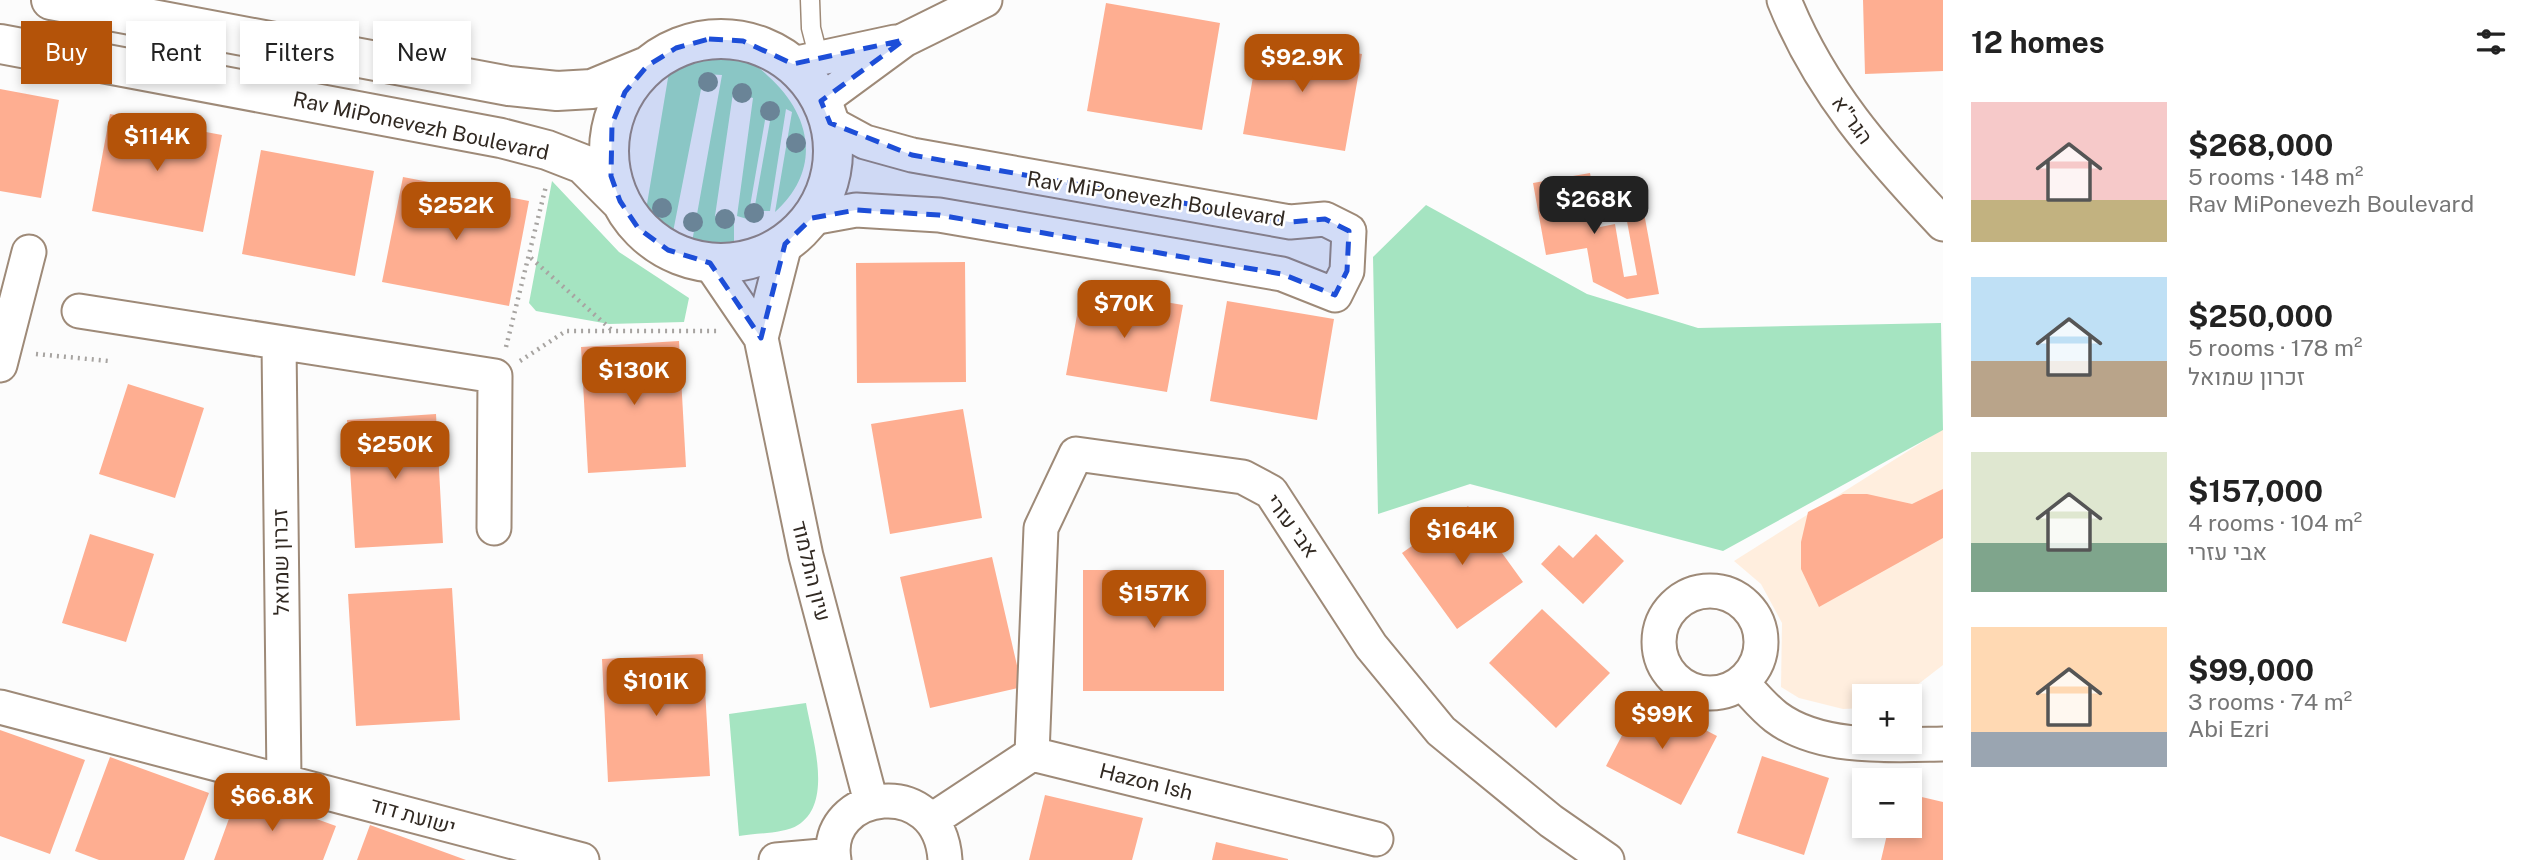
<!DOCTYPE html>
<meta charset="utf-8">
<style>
body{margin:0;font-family:"Public Sans",Heebo,sans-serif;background:#f2f2f2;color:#222;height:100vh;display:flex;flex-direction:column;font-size:26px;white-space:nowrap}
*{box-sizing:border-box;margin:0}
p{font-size:23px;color:#767676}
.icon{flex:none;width:38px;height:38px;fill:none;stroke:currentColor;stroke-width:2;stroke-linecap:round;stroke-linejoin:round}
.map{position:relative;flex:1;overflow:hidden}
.side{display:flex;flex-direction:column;background:#fff;width:595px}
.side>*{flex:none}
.top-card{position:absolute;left:21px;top:21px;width:665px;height:63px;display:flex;gap:14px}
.fabs{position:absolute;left:1852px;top:684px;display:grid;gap:14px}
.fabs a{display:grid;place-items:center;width:70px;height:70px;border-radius:0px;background:#fff;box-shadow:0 4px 10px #0003;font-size:35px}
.price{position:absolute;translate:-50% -60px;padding:0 16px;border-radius:14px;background:#b45309;color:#fff;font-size:23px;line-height:46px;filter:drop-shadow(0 2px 4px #0008)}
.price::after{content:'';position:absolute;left:50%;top:42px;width:21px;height:16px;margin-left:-10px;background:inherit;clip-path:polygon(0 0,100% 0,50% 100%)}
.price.current{background:#222;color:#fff}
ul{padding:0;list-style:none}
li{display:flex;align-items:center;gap:21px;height:175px;padding:0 28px}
li span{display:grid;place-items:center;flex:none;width:196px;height:140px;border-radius:0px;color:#555}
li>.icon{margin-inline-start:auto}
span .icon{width:84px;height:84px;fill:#fffc;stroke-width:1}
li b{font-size:30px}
h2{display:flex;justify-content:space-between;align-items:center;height:84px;padding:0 28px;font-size:30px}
.pill{padding:0 24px;border-radius:0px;background:#fff;box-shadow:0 4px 10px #0003;font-size:24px;line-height:63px}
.pill.current{background:#b45309;color:#fff}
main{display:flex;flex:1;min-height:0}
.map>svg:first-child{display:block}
.built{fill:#ffeede}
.green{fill:#a5e4c1}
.building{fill:#feae91}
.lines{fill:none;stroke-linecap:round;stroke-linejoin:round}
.lane-casing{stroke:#9e8a78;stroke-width:21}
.street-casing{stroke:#9e8a78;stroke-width:37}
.secondary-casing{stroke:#9e8a78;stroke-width:42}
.path{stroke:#a7a4a1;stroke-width:4.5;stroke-dasharray:2 5;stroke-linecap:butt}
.lane{stroke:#fff;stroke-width:18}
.street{stroke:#fff;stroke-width:33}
.secondary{stroke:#fff;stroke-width:38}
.tree{fill:#7e9288}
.marked{fill:#1d4ed8;fill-opacity:0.2;stroke:#1d4ed8;stroke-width:5;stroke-dasharray:14 9;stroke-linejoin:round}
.labels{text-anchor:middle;stroke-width:5;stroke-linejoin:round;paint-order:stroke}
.street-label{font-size:21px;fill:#312922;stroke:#fff}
</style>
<main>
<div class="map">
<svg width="1943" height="860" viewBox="0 0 1943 860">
<rect width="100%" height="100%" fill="#fcfcfc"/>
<path class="built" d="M1943,429V665L1903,696H1864V708L1843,709L1799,698L1781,687L1782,623L1761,584L1734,561Z"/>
<path class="green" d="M704,53C713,53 723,51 732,53C744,55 759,67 768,76C812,115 822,170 775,212L792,112L786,109L770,211H754L773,104L768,103L749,212L754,221L737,216L753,98L733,93L715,216L734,221V244L692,242L722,75L704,74L673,232L646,210L670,66Z
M552,181L619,252L689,298L684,322L609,324L536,311L529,303Z
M1426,205L1587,294L1698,328L1941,323L1943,430L1723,551L1470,484L1378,514L1373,257Z
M806,703C812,738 834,802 798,825C784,834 755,833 739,836L729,714Z"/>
<path class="building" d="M1863,0H1943V71L1865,74Z
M1106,3L1220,23L1202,130L1087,111Z
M1260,37L1362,54L1345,151L1243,134Z
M0,89L59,100L41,198L0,191Z
M110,114L222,135L203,232L92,211Z
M261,150L374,171L355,276L242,254Z
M1590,173L1600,227L1615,224L1624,277L1637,275L1626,216L1644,213L1659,294L1627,299L1593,282L1587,248L1546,255L1533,183Z
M403,177L529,201L509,306L382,282Z
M965,262L966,382L857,383L856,263Z
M1082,288L1183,305L1167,392L1066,375Z
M1227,301L1334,319L1317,420L1210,401Z
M679,341L686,467L588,473L581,347Z
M128,384L204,408L175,498L99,474Z
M963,409L982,518L890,534L871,424Z
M436,414L443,543L355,548L347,420Z
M1943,489V538L1819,607L1801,569V542L1808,512L1843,494H1867L1912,504Z
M1468,506L1523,582L1457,629L1402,553Z
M90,534L154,554L126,642L62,623Z
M1596,534L1624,561L1583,604L1541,564L1559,545L1573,558Z
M992,557L1022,687L930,708L900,577Z
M1083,570H1224V691H1083Z
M452,588L460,720L356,726L348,594Z
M1542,609L1610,673L1556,728L1489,663Z
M703,654L710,776L608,782L602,659Z
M1642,697L1717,736L1681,805L1606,766Z
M0,730L85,760L50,854L0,836Z
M1762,756L1829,778L1804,855L1737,833Z
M110,757L209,793L184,860H99L75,851Z
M239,791L336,826L323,860H214Z
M1909,794L1943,802V860H1881L1889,826H1909Z
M1045,795L1143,818L1132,860H1029Z
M370,825L466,860H357Z
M1216,842L1288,859V860H1212Z"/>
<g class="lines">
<g class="lane-casing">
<path id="lane" d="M810,0L811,28L819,59"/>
</g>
<g class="street-casing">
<path id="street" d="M1784,0C1820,90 1878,155 1943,224
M793,64L895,42
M821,101L904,40L985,0
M812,218L856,210L939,215L1282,274L1335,295L1347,271L1349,231L1325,219L1290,222L912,155L865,142L830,123
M710,263L761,338L806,556L871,802
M79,311L495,376L494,528
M761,338L785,244
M279,344L284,780
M0,365L29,252
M1659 642a51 51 0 1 1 102 0a51 51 0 1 1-102 0Z
M1742,683C1753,694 1763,707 1776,717C1820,750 1891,745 1943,744
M0,707L582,860
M1032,754L1041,528L1076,454L1243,477L1271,492L1371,646L1441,731L1551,821L1607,860
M932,820L1032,754L1376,839
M776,860L833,855
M834,860C822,790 940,773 945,860"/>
</g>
<g class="secondary-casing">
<path id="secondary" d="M51,0L509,86L557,91L592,89L645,67
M609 151a112 112 0 1 1 224 0a112 112 0 1 1-224 0Z
M0,44L501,138L547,150L583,164L620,201"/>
</g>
<path class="path" d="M531,258L614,332
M506,347L546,186
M36,354L109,361
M520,361L566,331H719"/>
<use href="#lane" class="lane"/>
<use href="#street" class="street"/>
<use href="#secondary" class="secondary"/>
</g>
<g class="tree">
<circle cx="708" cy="82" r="10"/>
<circle cx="742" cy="93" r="10"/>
<circle cx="770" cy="111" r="10"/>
<circle cx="796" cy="143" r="10"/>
<circle cx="662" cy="208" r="10"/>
<circle cx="754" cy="213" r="10"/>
<circle cx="725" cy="219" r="10"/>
<circle cx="693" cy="222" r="10"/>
</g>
<path class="marked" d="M709,39L743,41L793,64L904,40L821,101L830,123L912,155L1290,222L1325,219L1349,231L1347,271L1335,295L1282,274L939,215L856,210L812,218L785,244L761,338L710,263L668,250L638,228L620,201L611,176L612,124L625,92L647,66L676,48Z"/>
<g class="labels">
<g class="street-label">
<text transform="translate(1852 120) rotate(54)" y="7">הגר"א</text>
<text transform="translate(421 126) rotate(12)" y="7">Rav MiPonevezh Boulevard</text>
<text transform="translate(1156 199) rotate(9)" y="7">Rav MiPonevezh Boulevard</text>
<text transform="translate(1292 526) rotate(54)" y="7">אבי עזרי</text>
<text transform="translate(281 562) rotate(-91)" y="7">זכרון שמואל</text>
<text transform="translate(811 571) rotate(76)" y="7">עיון התלמוד</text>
<text transform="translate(1146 782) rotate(14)" y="7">Hazon Ish</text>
<text transform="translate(413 816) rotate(16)" y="7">ישועת דוד</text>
</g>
</g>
</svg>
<div class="fabs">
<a>+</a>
<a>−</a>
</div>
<b class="price" style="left:1302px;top:94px">$92.9K</b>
<b class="price" style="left:157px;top:173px">$114K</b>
<b class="price current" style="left:1594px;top:236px">$268K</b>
<b class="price" style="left:456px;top:242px">$252K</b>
<b class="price" style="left:1124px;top:340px">$70K</b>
<b class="price" style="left:634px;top:407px">$130K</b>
<b class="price" style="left:395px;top:481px">$250K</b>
<b class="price" style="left:1462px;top:567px">$164K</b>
<b class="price" style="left:1154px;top:630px">$157K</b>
<b class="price" style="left:656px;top:718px">$101K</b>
<b class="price" style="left:1662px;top:751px">$99K</b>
<b class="price" style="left:272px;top:833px">$66.8K</b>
<div class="top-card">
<a class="pill current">Buy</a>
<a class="pill">Rent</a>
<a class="pill">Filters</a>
<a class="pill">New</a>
</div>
</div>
<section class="side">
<h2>12 homes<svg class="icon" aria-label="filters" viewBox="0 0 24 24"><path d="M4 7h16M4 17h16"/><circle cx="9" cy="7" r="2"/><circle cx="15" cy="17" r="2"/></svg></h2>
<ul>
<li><span style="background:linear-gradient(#f6c9c9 70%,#c2b280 0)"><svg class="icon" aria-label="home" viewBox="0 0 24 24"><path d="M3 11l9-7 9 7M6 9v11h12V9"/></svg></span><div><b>$268,000</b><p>5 rooms · 148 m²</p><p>Rav MiPonevezh Boulevard</p></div></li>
<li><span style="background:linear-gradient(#bfe0f5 60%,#b9a48a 0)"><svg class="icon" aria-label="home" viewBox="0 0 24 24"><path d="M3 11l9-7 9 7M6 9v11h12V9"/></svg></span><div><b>$250,000</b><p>5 rooms · 178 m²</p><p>זכרון שמואל</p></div></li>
<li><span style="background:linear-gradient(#dfe7d0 65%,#7fa58c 0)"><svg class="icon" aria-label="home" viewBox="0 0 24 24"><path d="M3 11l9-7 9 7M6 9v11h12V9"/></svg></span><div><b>$157,000</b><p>4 rooms · 104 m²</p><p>אבי עזרי</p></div></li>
<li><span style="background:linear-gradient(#ffd9b3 75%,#9aa5b1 0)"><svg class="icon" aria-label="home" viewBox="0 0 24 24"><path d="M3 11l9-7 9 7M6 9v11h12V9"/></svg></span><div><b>$99,000</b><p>3 rooms · 74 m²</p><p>Abi Ezri</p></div></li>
</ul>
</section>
</main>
